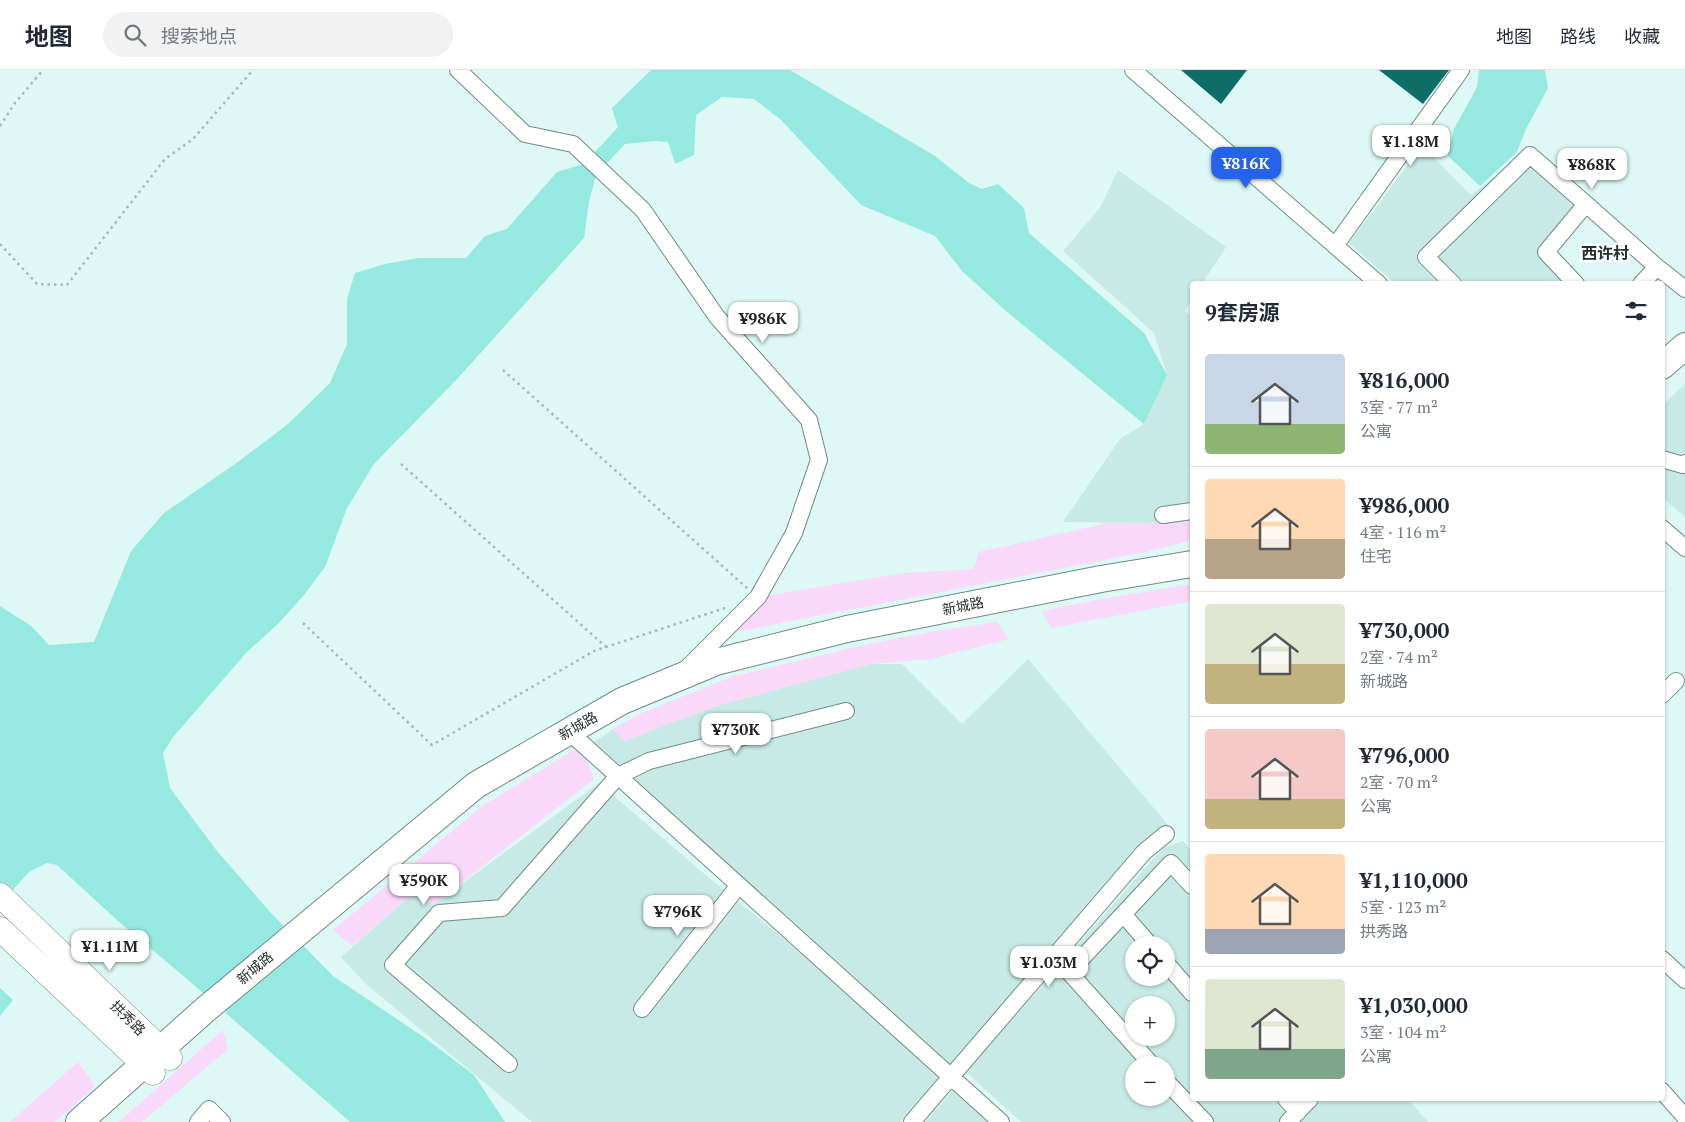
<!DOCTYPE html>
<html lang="zh">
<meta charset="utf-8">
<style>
body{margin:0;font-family:"PT Serif","Noto Sans SC",serif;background:#f2f2f3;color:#1f2937;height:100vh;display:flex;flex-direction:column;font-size:19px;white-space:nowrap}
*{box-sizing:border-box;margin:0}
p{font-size:16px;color:#747a83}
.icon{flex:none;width:28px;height:28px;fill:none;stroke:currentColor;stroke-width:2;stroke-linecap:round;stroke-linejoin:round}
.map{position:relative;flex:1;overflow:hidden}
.side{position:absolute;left:1190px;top:211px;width:475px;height:820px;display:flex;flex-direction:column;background:#fff;border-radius:5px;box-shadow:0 1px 4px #0004}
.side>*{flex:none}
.buttons{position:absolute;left:1125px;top:866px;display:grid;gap:10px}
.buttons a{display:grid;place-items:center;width:50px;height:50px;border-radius:50%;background:#fff;box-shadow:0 1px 4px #0004;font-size:25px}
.price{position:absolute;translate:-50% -42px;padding:0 11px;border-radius:10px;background:#fff;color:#222;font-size:16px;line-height:32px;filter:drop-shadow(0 1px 2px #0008)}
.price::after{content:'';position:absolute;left:50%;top:30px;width:15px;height:11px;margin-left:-8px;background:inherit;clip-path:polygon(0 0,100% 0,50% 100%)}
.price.active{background:#2563eb;color:#fff}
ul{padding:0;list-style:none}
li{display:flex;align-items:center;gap:15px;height:125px;padding:0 15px}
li+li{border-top:1px solid #e0e1e3}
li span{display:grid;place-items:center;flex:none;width:140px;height:100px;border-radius:5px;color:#555}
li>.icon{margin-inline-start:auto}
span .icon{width:60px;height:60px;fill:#fffc;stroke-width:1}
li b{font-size:21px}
h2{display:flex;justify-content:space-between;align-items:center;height:60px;padding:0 15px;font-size:21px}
header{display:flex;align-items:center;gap:30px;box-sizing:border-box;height:70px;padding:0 25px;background:#fff;border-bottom:1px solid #e0e1e3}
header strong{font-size:24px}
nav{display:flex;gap:28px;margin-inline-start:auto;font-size:18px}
.search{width:350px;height:45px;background:#f2f2f3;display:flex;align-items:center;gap:12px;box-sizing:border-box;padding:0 18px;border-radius:28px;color:#747a83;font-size:19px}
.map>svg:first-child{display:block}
.built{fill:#c7eae6;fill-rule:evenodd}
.green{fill:#f9d8fa}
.water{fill:#96e9e1}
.building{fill:#0d6d67}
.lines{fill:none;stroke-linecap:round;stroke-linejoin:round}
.minor-casing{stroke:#718a87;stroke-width:18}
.secondary-casing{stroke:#718a87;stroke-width:25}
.primary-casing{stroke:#718a87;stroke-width:28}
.path{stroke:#a4bab8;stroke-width:2.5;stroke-dasharray:2.5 4;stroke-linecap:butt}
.minor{stroke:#fff;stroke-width:16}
.secondary{stroke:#fff;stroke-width:24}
.primary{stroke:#fff;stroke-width:26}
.labels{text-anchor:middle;stroke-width:5;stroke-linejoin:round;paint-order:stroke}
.street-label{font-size:14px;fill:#26302f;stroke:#fff}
.quarter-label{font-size:16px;font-weight:bold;fill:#26302f;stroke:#fff}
</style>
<header>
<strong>地图</strong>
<div class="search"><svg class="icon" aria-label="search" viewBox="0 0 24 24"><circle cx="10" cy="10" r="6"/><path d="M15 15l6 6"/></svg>搜索地点</div>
<nav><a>地图</a><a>路线</a><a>收藏</a></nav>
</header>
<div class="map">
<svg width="1685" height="1052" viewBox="0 0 1685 1052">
<rect width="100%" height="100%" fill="#ddf8f5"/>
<path class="built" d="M1422,76L1471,125L1534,76L1586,134L1538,179L1569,214H1396L1349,173Z
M1118,100L1226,177L1202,214H1192V230L1185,241L1192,246V431L1177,453L1063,452L1120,369L1144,354L1167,305L1154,263L1063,181L1100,138Z
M1685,314V447L1663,428V335Z
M1028,589L1168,755L1103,820L951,996L594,672L613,659L624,671L716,636L870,594H902L962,654Z
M599,713L702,802L862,933L941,1006L900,1052H532L366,914L341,887L418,819L433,835Z
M1183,771L1192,782V1029H1408L1428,1052H1021L966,1002L1163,778ZM1134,875H1166V908H1134ZM1134,935H1166V968H1134ZM1134,995H1166V1028H1134Z
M953,1021L988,1052H925Z"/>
<path class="green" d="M1192,431V470L1146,482L720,565L758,527L905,503L974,499L979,482L1108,453H1177Z
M1192,514V531L1052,558L1041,541L1096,530Z
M997,552L1009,569L930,589L870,594L716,636L624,671L613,659L639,644L734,606L869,574L930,562Z
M574,680L586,687L594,709L433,835L418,820L352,876L333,860L482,736Z
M223,960L228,979L142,1052H119Z
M78,992L95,1016L55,1052H10Z"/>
<path class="water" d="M651,0H790L935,86L969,113L982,119L998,114L1024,138L1029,163L1144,263L1167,305L1144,354L1006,241L962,201L935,166L861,135L781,50L754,29L722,27L696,45L694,85L675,94L668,72L655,71L625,74L596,105L589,132L584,168L458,308L374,394L347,438L325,497L304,525L279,553L247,582L173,667L163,683L170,718L217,781L271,843L333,906L425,968L474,1005L505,1052H350L187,909L118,851L57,795L47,793L29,802L0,834V536L31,556L49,575L94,572L131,481L164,443L235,394L288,354L330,313L347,274V229L355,203L385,194L419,188H466L485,166L507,159L557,102L584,94L618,57L612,38Z
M1479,0H1545L1548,18L1526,59L1517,82L1480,116L1448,86L1454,59L1477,17Z
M0,918L13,930L0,946Z"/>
<path class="building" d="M1181,0H1247L1221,34Z
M1379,0H1449L1423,34Z"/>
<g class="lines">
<g class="minor-casing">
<path id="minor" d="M458,0L525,64L573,74L643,140L717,247L809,350L819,390L794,463L758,527L686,599
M1133,0L1379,214
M1335,176L1461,0
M1657,197L1685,219
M1453,214L1426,187L1530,85L1586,134
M1576,214L1546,182L1586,134L1657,197L1641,214
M1662,389L1683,395L1685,393
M1163,445L1192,441
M1662,458L1685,478
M1662,625L1676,611
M577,669L1001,1052
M1123,844L1150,875
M1662,889L1685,910
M1166,893L1192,923
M642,939L739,815
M509,994L393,895L439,843L502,838L618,706L649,691L846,641
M1152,995L1069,902L1171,793L1192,816
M1166,1011L1205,1052
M1662,1021L1685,1047
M1286,1029L1298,1042
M198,1052L209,1039L222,1052
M912,1052L1144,782L1166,764
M1288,1052L1310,1029"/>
</g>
<g class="secondary-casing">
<path id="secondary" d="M0,825L170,988
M0,859L153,1003"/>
</g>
<g class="primary-casing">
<path id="primary" d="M1662,296L1685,276
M79,1052L206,939L476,715L622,631L716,592L847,559L1101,509L1192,494"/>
</g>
<path class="path" d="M0,56L15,33L43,0
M0,174L37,214L67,215L165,89L193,69L253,0
M503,300L747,518
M401,394L606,577
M303,553L432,675L594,581L725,538"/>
<use href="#minor" class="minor"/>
<use href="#secondary" class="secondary"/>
<use href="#primary" class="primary"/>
</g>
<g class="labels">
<g class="street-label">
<text transform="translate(963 536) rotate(-11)" y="5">新城路</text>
<text transform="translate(578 656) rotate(-30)" y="5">新城路</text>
<text transform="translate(255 898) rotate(-40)" y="5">新城路</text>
<text transform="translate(128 948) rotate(45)" y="5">拱秀路</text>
</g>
<g class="quarter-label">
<text x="1605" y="189">西许村</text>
</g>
</g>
</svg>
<div class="buttons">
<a><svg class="icon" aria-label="locate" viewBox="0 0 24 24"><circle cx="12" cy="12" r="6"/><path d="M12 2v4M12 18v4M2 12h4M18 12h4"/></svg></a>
<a>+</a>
<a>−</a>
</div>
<b class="price" style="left:1411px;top:97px">¥1.18M</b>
<b class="price active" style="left:1246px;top:119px">¥816K</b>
<b class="price" style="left:1592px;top:120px">¥868K</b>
<b class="price" style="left:763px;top:274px">¥986K</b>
<b class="price" style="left:736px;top:685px">¥730K</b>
<b class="price" style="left:424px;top:836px">¥590K</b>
<b class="price" style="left:678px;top:867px">¥796K</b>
<b class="price" style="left:110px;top:902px">¥1.11M</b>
<b class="price" style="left:1049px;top:918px">¥1.03M</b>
<section class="side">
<h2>9套房源<svg class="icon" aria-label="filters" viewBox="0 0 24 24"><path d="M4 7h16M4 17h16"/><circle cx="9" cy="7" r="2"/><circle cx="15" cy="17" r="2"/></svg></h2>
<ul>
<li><span style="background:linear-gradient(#c9d6e8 70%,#8fb573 0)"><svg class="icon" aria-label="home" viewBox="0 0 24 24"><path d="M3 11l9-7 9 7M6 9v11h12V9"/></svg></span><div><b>¥816,000</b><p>3室 · 77 m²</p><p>公寓</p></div></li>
<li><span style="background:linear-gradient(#ffd9b3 60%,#b9a48a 0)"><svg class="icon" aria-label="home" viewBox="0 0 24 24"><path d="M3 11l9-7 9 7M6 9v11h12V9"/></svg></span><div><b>¥986,000</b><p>4室 · 116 m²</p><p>住宅</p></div></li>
<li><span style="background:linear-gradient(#dfe7d0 60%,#c2b280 0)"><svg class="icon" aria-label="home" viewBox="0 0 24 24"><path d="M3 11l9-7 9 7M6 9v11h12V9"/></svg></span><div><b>¥730,000</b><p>2室 · 74 m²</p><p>新城路</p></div></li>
<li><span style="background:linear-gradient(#f6c9c9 70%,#c2b280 0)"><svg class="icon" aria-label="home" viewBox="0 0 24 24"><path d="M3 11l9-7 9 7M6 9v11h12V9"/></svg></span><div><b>¥796,000</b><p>2室 · 70 m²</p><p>公寓</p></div></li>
<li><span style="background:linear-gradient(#ffd9b3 75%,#9aa5b1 0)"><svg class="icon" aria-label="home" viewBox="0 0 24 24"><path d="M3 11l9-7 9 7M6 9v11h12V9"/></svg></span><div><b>¥1,110,000</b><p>5室 · 123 m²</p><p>拱秀路</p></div></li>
<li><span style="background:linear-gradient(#dfe7d0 70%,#7fa58c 0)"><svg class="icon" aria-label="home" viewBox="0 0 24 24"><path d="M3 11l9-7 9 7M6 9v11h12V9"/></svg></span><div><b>¥1,030,000</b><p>3室 · 104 m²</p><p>公寓</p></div></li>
</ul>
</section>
</div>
